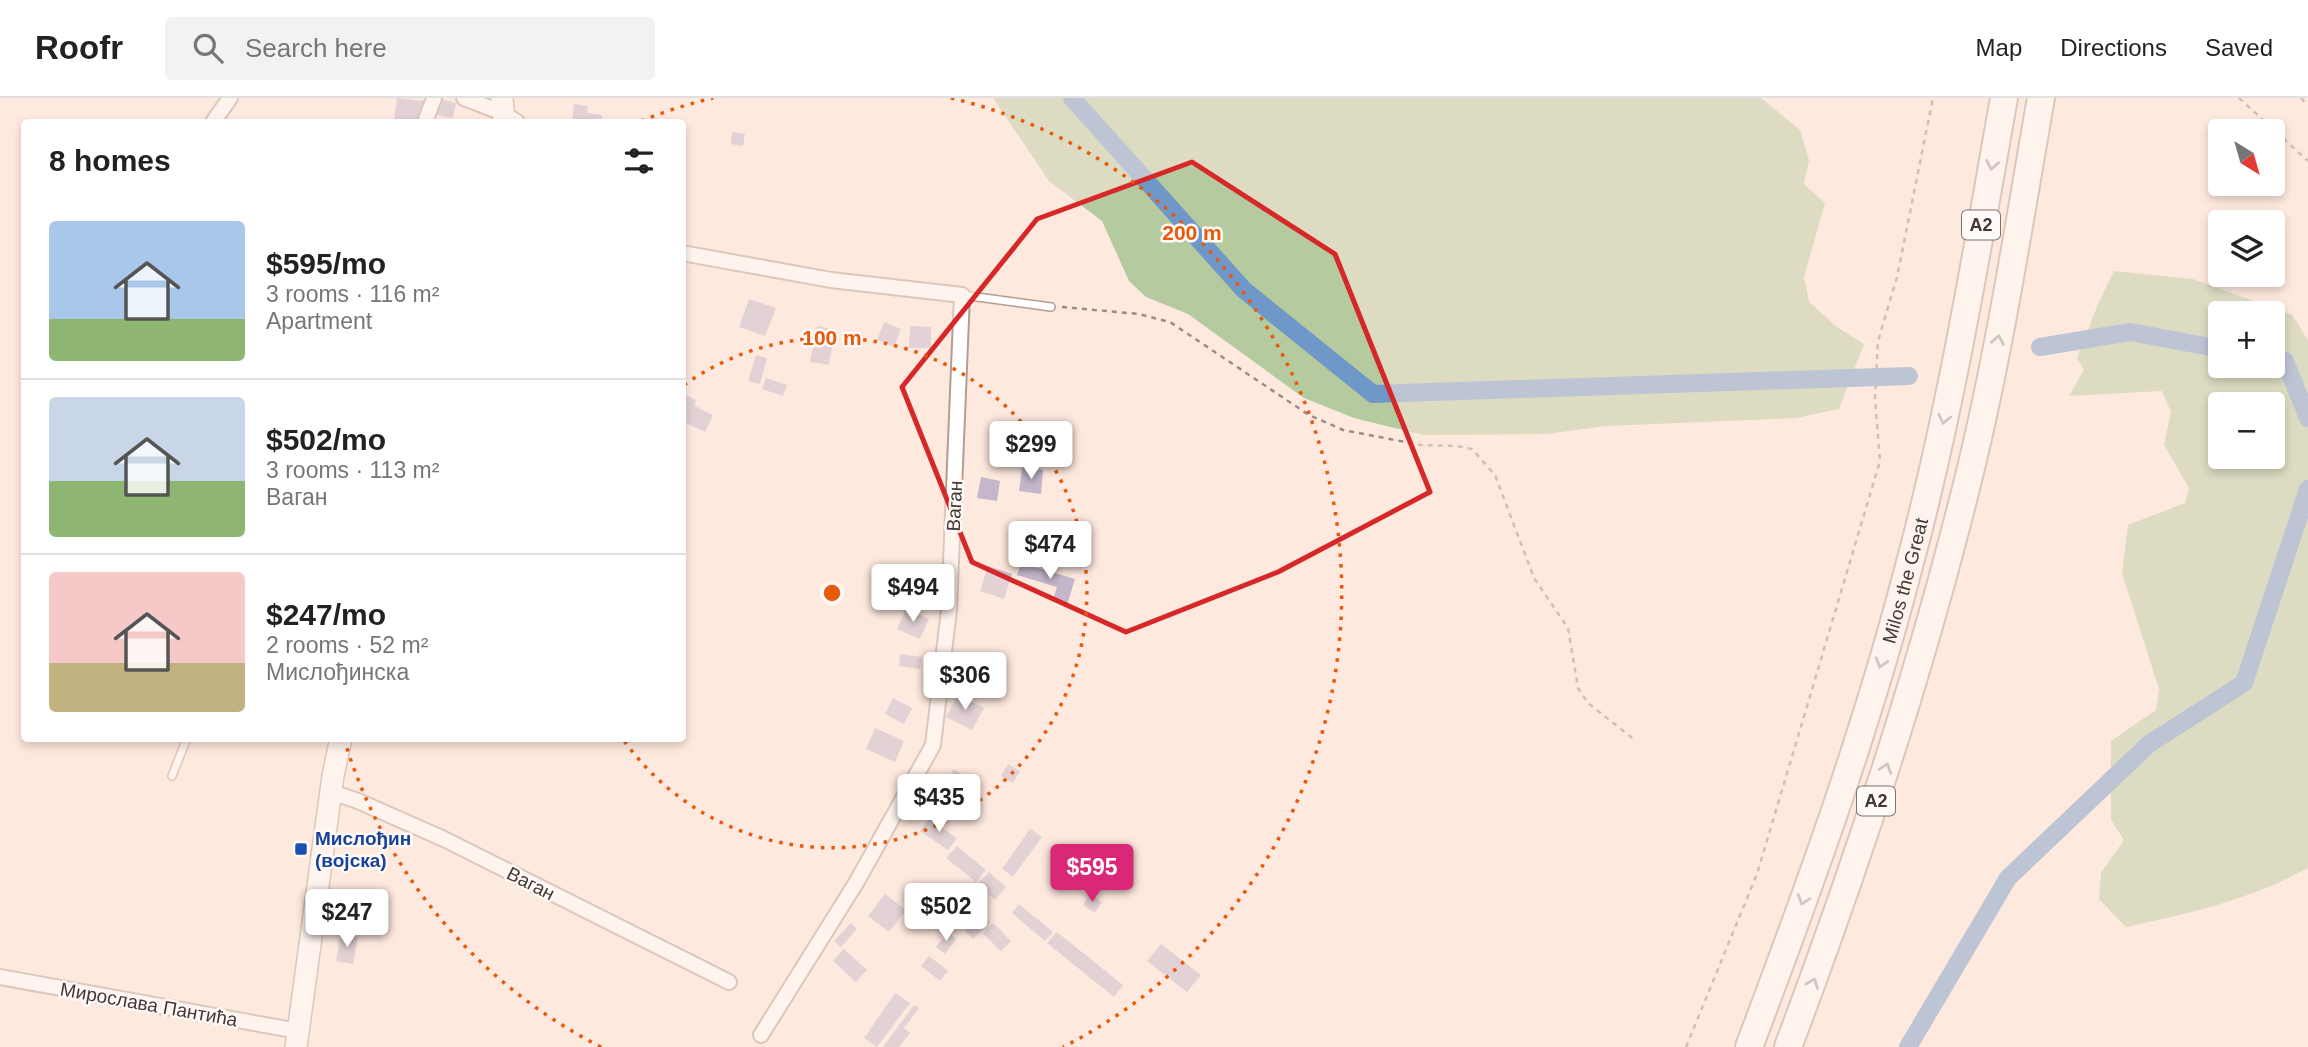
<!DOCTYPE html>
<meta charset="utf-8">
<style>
body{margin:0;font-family:Arial,sans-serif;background:#f2f2f2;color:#222;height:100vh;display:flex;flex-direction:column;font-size:26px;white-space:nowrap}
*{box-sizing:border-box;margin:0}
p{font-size:23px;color:#767676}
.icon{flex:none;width:38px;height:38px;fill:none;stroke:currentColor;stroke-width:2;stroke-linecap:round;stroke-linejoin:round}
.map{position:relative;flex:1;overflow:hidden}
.side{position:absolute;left:21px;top:21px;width:665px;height:623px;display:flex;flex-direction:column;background:#fff;border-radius:7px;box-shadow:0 4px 10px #0003}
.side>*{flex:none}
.needle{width:46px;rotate:143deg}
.fabs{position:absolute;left:2208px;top:21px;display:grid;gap:14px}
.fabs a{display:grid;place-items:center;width:77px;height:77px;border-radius:7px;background:#fff;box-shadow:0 4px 10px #0003;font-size:35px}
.price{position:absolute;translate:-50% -60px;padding:0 16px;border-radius:7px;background:#fff;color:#222;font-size:23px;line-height:46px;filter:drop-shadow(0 2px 4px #0008)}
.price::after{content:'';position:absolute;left:50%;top:42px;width:21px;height:16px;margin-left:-10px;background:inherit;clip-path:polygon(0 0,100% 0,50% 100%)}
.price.on{background:#db2777;color:#fff}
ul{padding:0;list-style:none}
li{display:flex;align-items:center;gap:21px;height:175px;padding:0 28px}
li+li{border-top:2px solid #e0e0e0}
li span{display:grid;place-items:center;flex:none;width:196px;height:140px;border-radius:7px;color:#555}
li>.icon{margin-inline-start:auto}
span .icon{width:84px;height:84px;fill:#fffc;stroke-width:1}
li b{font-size:30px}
h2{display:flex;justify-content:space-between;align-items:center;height:84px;padding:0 28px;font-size:30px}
header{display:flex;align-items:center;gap:42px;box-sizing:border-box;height:98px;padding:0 35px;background:#fff;border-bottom:2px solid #e0e0e0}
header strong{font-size:33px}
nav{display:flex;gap:38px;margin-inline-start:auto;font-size:24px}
.search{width:490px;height:63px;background:#f2f2f2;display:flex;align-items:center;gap:18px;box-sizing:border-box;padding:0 24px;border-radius:7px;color:#767676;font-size:26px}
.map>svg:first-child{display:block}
.green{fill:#b5cb9f;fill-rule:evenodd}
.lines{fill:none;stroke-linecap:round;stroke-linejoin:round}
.canal{stroke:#6f97c7;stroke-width:18}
.building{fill:#c4b6cb}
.lane-casing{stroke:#b59c91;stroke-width:10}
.street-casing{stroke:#b59c91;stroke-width:18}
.secondary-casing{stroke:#b59c91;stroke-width:24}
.highway-casing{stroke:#b59c91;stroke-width:30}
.path{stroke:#9c8c85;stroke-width:2.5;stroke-dasharray:5 5;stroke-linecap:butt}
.lane{stroke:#fff;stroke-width:7}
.street{stroke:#fff;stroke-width:14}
.secondary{stroke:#fff;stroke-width:21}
.highway{stroke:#fff;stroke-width:26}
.oneway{stroke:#a19c9a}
.marked{fill:none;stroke:#d62828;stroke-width:5;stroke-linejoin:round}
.ring{fill:none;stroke:#e8590c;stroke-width:3.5;stroke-dasharray:3.5 7}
.transit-dot{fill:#1a4fb4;stroke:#fffaf7;stroke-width:2.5}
.labels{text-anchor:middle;stroke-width:5;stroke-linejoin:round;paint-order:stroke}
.shield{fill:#fffaf7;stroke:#7b736e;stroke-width:2}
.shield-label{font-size:18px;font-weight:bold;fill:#433934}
.street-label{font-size:19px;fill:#433934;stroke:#fffaf7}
.transit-label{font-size:19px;font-weight:bold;fill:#164399;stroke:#fffaf7;text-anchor:start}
.centre{fill:#e8590c;stroke:#fffaf7;stroke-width:3.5}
.ring-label{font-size:21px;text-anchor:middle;font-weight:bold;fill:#e8590c;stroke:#fffaf7;stroke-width:5;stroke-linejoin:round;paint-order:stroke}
</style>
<header>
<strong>Roofr</strong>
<div class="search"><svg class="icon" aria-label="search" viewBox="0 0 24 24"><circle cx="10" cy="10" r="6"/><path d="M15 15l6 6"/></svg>Search here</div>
<nav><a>Map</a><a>Directions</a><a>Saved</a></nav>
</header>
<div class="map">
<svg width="2308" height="949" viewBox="0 0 2308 949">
<rect width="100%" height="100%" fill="#fee9df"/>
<path class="green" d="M993,0H1761L1800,32L1809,62L1804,86L1825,105L1804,179L1809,204L1837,229L1864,246L1839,311L1796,320L1606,328L1547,336L1423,337L1354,320L1304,300L1188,216L1146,199L1129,183L1102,123L1049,83Z
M2114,173L2193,181L2292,217L2308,242V770C2252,801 2188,816 2126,829L2099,801L2101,775L2124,742L2111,722V643L2156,612L2159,591L2122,475L2128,427L2185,405L2189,390L2164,347L2171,314L2162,293L2069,298L2084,272L2077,260L2098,206ZM2221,215H2273V268H2221ZM2221,306H2273V359H2221Z"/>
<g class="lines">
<path class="canal" d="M1072,0L1244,192L1373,296L1909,278
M2040,249L2130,234L2221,251
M2273,261L2285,263L2308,320
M1908,949L2008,780L2149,646L2244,585L2308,391"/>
</g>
<path class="building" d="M397,0L424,3L421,24L394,23Z
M440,1L456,5L453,20L437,17Z
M574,6L588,8L587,15L602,17V24H572Z
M732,34L745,36L743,48L731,46Z
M749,201L776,210L765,238L739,229Z
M884,224L901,231L894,249L877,242Z
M817,228L835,232L829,267L810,264Z
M910,228L931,229V250H909Z
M756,257L767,260L760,286L748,283Z
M766,280L787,287L783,298L762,291Z
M684,296L696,302L695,308L713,317L705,334L682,323Z
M1022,370L1043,372L1041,396L1019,393Z
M981,379L1000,383L997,403L977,400Z
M1021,465L1075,481L1067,507L1053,502L1057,489L1017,477Z
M988,468L1012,476L1004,501L980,493Z
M895,469L920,481L910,501L885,489Z
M906,511L929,521L920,541L897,531Z
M900,556L922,559L920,571L899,568Z
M964,567L989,579L984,592L958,580Z
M958,597L984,610L972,632L946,619Z
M893,600L912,610L904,626L885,616Z
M875,630L904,643L895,664L866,651Z
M1008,666L1020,673L1013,685L1001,678Z
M954,671L975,684L966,699L944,686Z
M929,721L957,740L948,752L920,733Z
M1030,731L1042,739L1013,779L1002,771Z
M957,748L986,772L976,784L946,760Z
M989,774L1006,789L995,802L977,786Z
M924,785L950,807L939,819L914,797Z
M885,796L906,812L889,834L868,818Z
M1090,796L1102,804L1095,815L1083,807Z
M1019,806L1053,834L1045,843L1012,815Z
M975,809L990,824L973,841L965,833L969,829L962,822Z
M851,825L857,831L841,849L834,843Z
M993,825L1011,843L1001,853L983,836Z
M948,834L956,841L945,856L936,849Z
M1057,834L1123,887L1114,899L1047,845Z
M341,836L358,839L353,866L336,863Z
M1161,846L1201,877L1187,894L1147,863Z
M844,851L867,872L856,884L833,863Z
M929,858L948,873L940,883L921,868Z
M895,895L910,905L877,949L864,940Z
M914,907L919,910L904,930L910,935L899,949H883Z"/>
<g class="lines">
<g class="lane-casing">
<path id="lane" d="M962,197L1051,209
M172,678L187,640"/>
</g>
<g class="street-casing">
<path id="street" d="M464,0L503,15L517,24
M213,24L230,0
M425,24L434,0
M682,155L831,182L962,197L949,512L933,647L856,785L761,937
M331,694L358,703L444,741L729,884
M0,879L298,933"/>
</g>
<g class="secondary-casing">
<path id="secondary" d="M502,0L504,24
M296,949L333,678L341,640"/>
</g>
<g class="highway-casing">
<g id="highway">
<path id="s1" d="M1749,949C1808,793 1866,634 1908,472C1950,317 1976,158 2004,0"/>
<path d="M1788,949C1859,761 1922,570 1970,374C2000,251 2019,125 2041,0"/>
</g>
</g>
<path class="path" d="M2239,0L2308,63
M2301,0L2308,7
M1062,209L1139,216L1170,224L1309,317L1343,332L1421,347L1457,348L1472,351L1495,377L1534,480L1568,530L1578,590L1588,605L1636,643
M1686,949L1757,776L1880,363L1875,300L1878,243L1897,179L1933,0"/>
<use href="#lane" class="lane"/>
<use href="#street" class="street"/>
<use href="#secondary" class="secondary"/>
<use href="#highway" class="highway"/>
</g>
<defs><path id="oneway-chevron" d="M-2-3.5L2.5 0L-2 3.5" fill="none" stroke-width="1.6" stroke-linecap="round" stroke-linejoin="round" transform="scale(1.75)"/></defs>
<g class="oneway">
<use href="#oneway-chevron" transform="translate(1992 67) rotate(100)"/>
<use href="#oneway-chevron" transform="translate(1998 242) rotate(-80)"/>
<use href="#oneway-chevron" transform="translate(1944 321) rotate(103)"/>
<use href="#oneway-chevron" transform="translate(1881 565) rotate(107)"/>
<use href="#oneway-chevron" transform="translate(1886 670) rotate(-72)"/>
<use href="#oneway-chevron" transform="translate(1803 802) rotate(109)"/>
<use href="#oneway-chevron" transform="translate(1813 885) rotate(-69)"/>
</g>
<path d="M0 0H2308V949H0ZM1192,64L1335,156L1430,394L1278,474L1126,534L972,464L902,289L1037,121Z" fill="#fee9df" fill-opacity=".55" fill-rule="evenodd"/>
<path class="marked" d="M1192,64L1335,156L1430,394L1278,474L1126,534L972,464L902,289L1037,121Z"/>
<g class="ring">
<path d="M684 287A255 255 0 1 1 623 641"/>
<path d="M601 949A509 509 0 0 1 345 644M641 23A509 509 0 0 1 713 0M951 0A509 509 0 0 1 1063 949"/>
</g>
<rect class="transit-dot" x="294" y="744" width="14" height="14" rx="3.5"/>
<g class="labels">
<g class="shield">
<rect x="1962" y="112.5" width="38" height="29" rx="5"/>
<rect x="1857" y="688.5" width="38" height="29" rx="5"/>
</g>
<g class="shield-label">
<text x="1981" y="133">A2</text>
<text x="1876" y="709">A2</text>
</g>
<g class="street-label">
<text transform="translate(954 408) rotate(-87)" y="7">Ваган</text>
<text dy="7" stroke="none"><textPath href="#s1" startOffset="492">Milos the Great</textPath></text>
<text transform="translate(531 785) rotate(27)" y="7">Ваган</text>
<text transform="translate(149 906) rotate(10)" y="7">Мирослава Пантића</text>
</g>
<g class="transit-label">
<text x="315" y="747">Мислођин<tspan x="315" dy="22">(војска)</tspan></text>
</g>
</g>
<circle cx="832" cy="495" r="10" class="centre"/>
<g class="ring-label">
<text x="1192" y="142">200 m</text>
<text x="832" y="247">100 m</text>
</g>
</svg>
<div class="fabs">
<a><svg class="needle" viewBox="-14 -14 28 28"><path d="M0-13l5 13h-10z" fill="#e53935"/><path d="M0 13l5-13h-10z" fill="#767676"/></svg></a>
<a><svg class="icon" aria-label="layers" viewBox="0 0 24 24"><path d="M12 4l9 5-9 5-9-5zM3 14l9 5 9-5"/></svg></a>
<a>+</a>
<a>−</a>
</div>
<b class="price" style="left:1031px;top:383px">$299</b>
<b class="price" style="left:1050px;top:483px">$474</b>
<b class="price" style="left:913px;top:526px">$494</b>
<b class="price" style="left:965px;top:614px">$306</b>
<b class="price" style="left:939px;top:736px">$435</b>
<b class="price on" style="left:1092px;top:806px">$595</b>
<b class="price" style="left:946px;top:845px">$502</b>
<b class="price" style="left:347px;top:851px">$247</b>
<section class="side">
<h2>8 homes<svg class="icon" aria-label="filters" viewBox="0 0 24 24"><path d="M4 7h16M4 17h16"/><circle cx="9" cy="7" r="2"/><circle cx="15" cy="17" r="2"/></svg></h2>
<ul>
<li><span style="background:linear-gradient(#a9c7e8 70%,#8fb573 0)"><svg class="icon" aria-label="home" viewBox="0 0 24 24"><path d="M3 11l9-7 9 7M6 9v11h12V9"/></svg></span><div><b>$595/mo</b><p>3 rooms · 116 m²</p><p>Apartment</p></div></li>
<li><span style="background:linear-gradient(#c9d6e8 60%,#8fb573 0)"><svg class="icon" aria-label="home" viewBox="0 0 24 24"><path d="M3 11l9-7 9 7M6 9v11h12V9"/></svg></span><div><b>$502/mo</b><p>3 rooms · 113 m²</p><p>Ваган</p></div></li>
<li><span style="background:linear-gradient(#f6c9c9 65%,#c2b280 0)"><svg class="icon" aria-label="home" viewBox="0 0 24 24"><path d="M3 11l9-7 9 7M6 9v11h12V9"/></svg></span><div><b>$247/mo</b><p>2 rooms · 52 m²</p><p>Мислођинска</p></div></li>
</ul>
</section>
</div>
